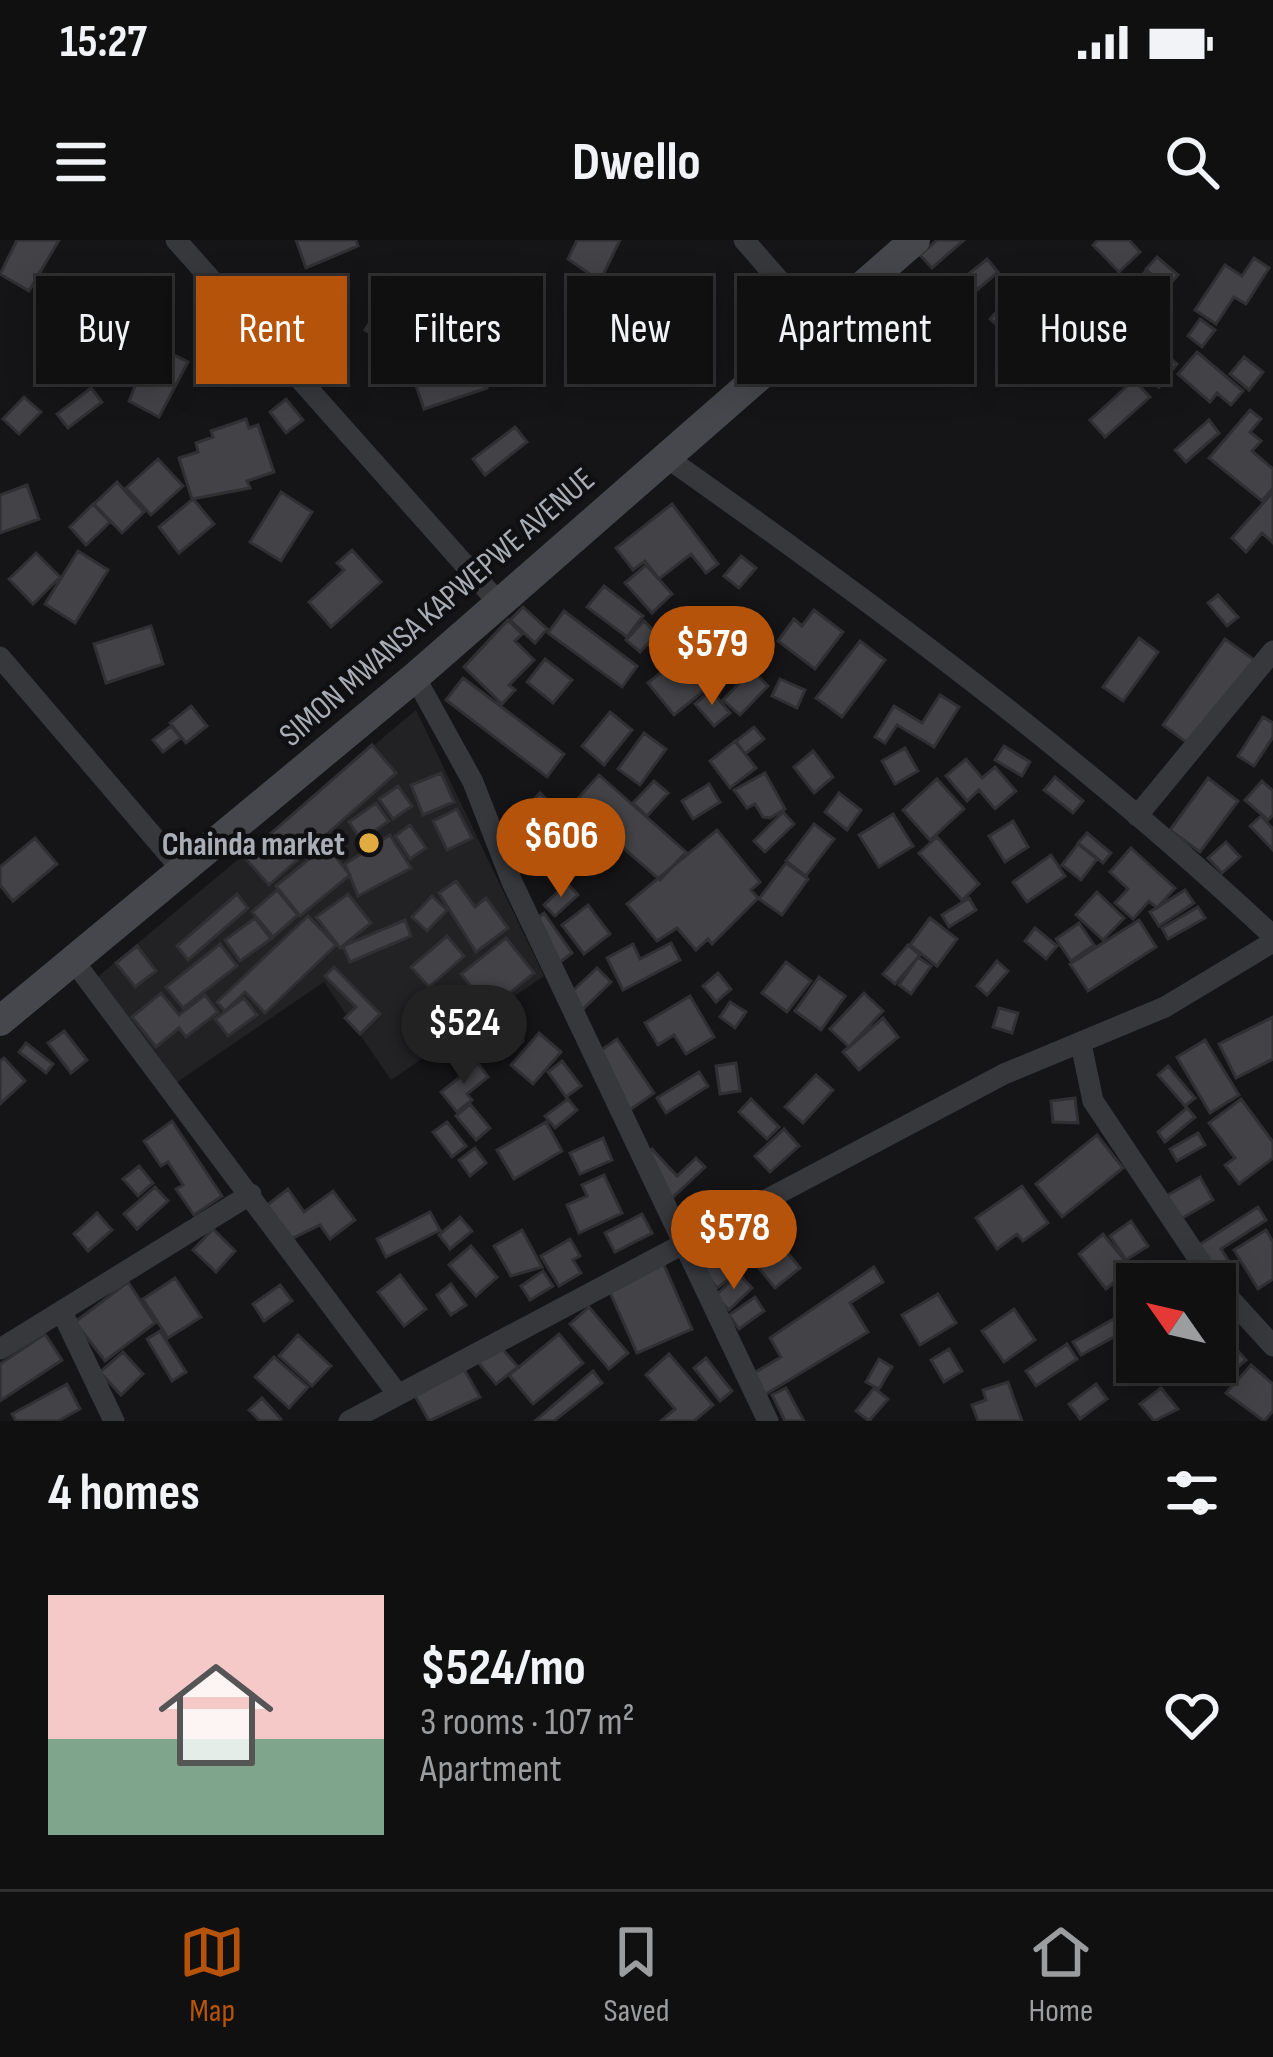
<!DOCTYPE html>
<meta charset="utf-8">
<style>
body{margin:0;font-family:"Sofia Sans Condensed",sans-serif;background:#19191a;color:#f1f3f6;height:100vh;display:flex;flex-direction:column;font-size:45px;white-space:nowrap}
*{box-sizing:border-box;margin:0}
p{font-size:39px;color:#9c9d9f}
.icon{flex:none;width:66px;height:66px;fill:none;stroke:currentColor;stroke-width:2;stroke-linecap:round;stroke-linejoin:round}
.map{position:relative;height:1181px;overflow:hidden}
.drawer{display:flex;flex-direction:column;background:#101011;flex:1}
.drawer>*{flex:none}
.guide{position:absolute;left:36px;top:36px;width:1203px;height:108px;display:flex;gap:24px}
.needle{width:78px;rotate:304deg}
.controls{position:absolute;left:1116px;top:1023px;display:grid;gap:24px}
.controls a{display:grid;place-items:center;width:120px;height:120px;border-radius:0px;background:#101011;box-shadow:0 6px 30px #0003,0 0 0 3px #303031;font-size:60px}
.price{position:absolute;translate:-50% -102px;padding:0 27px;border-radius:42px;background:#b45309;color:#fff;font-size:39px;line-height:78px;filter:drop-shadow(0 3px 6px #0008)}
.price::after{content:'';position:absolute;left:50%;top:72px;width:36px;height:27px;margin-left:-18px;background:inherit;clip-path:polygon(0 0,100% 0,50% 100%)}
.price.active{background:#222;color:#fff}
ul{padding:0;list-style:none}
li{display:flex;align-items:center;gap:36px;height:300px;padding:0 48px}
li span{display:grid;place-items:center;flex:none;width:336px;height:240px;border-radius:0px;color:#555}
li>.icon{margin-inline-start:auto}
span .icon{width:144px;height:144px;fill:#fffc;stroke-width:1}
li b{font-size:51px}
h2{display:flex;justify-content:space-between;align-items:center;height:144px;padding:0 48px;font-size:51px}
.pill{padding:0 42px;border-radius:0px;background:#101011;box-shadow:0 6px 30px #0003,0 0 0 3px #303031;font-size:42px;line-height:108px}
.pill.active{background:#b45309;color:#fff}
.status{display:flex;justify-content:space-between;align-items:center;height:84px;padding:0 60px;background:#101011;direction:ltr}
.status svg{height:33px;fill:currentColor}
header{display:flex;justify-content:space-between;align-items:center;height:156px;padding:0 48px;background:#101011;font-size:54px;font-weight:700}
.menu{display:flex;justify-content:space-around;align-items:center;height:168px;border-top:3px solid #303031;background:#101011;font-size:33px;color:#9c9d9f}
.menu a{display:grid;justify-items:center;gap:6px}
.menu .active{color:#b45309}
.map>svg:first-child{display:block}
.built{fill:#222224}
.building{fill:#434347;stroke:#303033;stroke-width:3}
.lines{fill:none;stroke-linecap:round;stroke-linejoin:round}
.minor{stroke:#37383c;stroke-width:21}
.secondary{stroke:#45474c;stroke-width:30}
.poi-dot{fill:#e2ab42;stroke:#101012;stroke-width:4.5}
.labels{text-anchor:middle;stroke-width:9;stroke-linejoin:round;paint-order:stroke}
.street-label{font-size:33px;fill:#a9adb6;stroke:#101012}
.poi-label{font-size:33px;font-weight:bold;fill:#a9adb6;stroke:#101012;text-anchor:end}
</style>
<div class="status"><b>15:27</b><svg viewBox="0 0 49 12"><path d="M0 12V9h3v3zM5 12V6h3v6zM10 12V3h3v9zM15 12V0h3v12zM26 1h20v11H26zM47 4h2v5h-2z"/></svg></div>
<header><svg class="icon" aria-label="menu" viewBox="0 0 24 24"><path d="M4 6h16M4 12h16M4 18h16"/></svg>Dwello<svg class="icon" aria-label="search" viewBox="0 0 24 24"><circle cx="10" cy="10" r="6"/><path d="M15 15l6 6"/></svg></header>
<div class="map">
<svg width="1273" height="1181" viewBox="0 0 1273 1181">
<rect width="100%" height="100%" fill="#151517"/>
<path class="built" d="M416,470L544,736L391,840L324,742L167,849L94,740Z"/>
<path class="building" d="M17,0H59L29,51L0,34Z
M296,0H356L358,6L306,28Z
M577,0H620L600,41L568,19Z
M937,0H964L932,28L920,15Z
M1098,0H1129L1140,12L1119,32L1093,5Z
M1157,17L1178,35L1166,48L1146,29Z
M1254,18L1269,28L1246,64L1234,57L1216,84L1195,70L1225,25L1242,36Z
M987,19L998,32L971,55L960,41Z
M1145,32L1160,47L1143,65L1128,50Z
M396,40L427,59L397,109L365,90Z
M671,41L696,69L650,108L627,76Z
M126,43L137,80L80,96L72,61Z
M1004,63L1025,81L1012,98L990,79Z
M1095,66L1120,93L1069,138L1045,110Z
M1200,79L1215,90L1202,107L1188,96Z
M1143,83L1165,95L1157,111L1135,98Z
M1135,101L1149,112L1125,141L1111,130Z
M152,104L188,122L159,177L129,161Z
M1163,112L1177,124L1159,147L1144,134Z
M1197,112L1243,151L1231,165L1217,153L1210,162L1178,134Z
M475,113L487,148L424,169L412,134Z
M1244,117L1263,132L1249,150L1230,134Z
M1134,140L1150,157L1105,197L1090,180Z
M91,148L102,162L68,188L57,174Z
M24,157L41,172L19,194L3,179Z
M286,159L303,180L286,193L270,172Z
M1250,170L1261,179L1250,192L1261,201L1252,211L1273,229V248L1262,261L1209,218Z
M246,179L249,188L258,185L274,232L247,241L250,248L192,259L179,218L198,212L196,203L213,197L211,191Z
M1209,180L1219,193L1186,222L1175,210Z
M515,187L527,202L485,235L473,219Z
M158,219L183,246L151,275L126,248Z
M117,242L144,272L122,293L94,264Z
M27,245L39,279L0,293V255Z
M281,252L312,272L281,321L250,302Z
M1273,252V303L1262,293L1246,312L1232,298Z
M193,259L214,284L179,313L159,287Z
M93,264L110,282L86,305L70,287Z
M672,264L718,324L706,333L691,314L659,339L645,321L633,330L616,308Z
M352,310L381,342L331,387L309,362L344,330L337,323Z
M78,311L108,330L75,383L45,364Z
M36,313L60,337L33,364L9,339Z
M741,316L756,328L739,348L724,336Z
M646,325L672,354L652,373L625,343Z
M604,346L643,376L627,397L587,367Z
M1218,355L1238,377L1227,386L1208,363Z
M523,367L547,389L535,403L510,380Z
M814,370L843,392L815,429L778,401L794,379L802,386Z
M564,371L637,426L622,447L548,393Z
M508,380L522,394L515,401L534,420L509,445L515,450L502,464L464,427Z
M644,381L657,394L640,412L626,400Z
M708,382L745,417L716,442L681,409Z
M151,386L163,424L106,443L94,404Z
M1139,398L1158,412L1123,461L1103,447Z
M1225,399L1256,421L1194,508L1163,485Z
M860,401L885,420L842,477L816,458Z
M680,417L706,449L674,475L648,443Z
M545,419L572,440L553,463L527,442Z
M752,430L768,446L740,475L723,460Z
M463,438L564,514L547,537L446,460Z
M780,439L805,450L797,468L772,456Z
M711,450L730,473L714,486L695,464Z
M940,455L959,467L934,507L897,485L885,503L875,497L894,466L922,483Z
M191,466L207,486L186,503L170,483Z
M610,472L632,490L604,525L582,506Z
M1263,477L1273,483V497L1254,526L1238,516Z
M171,486L181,498L163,512L153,500Z
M754,487L764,499L745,514L736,501Z
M644,493L666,509L640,545L618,529Z
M735,501L756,528L730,548L710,521Z
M372,505L396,533L269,645L244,617Z
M1004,506L1030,522L1022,536L995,520Z
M905,508L918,531L895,544L882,521Z
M813,511L833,537L814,553L794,527Z
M966,519L982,538L995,527L1016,551L995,569L979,550L967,561L946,536Z
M441,533L454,562L423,575L411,545Z
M765,533L785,569L770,578L763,577L755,564L747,568L734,550Z
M599,535L686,612L660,640L573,564Z
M1055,537L1083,561L1073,573L1044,550Z
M1208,538L1238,561L1200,612L1170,590Z
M937,539L964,569L930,600L903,570Z
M654,541L668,553L647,576L633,563Z
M1262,541L1273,551V575L1268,580L1245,560Z
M709,544L720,562L693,579L682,561Z
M398,546L412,566L393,579L379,559Z
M540,553L576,587L552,614L516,580Z
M839,553L861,570L847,590L825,572Z
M376,563L389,581L361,600L349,582Z
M457,569L472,598L447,610L433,581Z
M783,572L794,584L765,612L754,601Z
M893,574L913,606L879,627L859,595Z
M1261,576L1273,589V610L1250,586Z
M1013,581L1028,607L1005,622L989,596Z
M512,582L552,616L543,627L503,592Z
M814,584L834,599L806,636L786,621Z
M410,585L426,608L410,619L395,596Z
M717,590L760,642L751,650L758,658L712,704L708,699L696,710L677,688L657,701L627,664Z
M1087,593L1111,613L1103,623L1078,603Z
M390,595L411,628L358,656L345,624Z
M937,597L979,644L962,660L919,613Z
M35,598L57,624L13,661L0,645V627Z
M1226,602L1240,617L1222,633L1208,618Z
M1078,604L1097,619L1081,640L1062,625Z
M326,605L350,635L300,676L276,646Z
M1131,608L1175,648L1157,668L1149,661L1133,679L1115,663L1128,649L1110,632Z
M1051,615L1065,636L1027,662L1013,642Z
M786,623L808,639L782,675L759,659Z
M456,641L475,667L486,658L508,688L476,712L439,653Z
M567,643L578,655L555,676L544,665Z
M277,650L298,675L273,697L252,672Z
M1185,650L1194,663L1159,686L1150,672Z
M1097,652L1124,678L1103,700L1076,675Z
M237,654L248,668L188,720L177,706Z
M348,654L371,683L340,708L316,677Z
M432,656L447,670L427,691L412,677Z
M969,658L976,670L949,687L942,675Z
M588,665L610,694L584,714L562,685Z
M1198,667L1205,678L1168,699L1162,688Z
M544,673L572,713L555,726L526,686Z
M308,676L336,705L265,773L245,752L225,771L217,762Z
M255,678L271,699L240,721L225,700Z
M930,678L957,699L937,726L910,705Z
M405,680L411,696L350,722L343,706Z
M1139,680L1156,707L1088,751L1070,724Z
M1079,683L1094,705L1071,721L1056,699Z
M1035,688L1057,706L1046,719L1025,701Z
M447,696L464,716L429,747L411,727Z
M506,698L534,733L489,770L461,734Z
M671,703L680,720L623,750L607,718L633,704L640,719Z
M220,704L237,726L183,768L166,747Z
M908,705L920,715L895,744L883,734Z
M137,706L156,731L135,747L116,723Z
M918,717L931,726L911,754L899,745Z
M997,721L1008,731L987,755L977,746Z
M786,722L811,741L787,772L762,753Z
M334,727L380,774L360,794L345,778L356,767L325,736Z
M597,728L611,742L579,773L565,758Z
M718,733L731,749L716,762L703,746Z
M819,737L845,756L821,790L795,771Z
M161,753L179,775L205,755L218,772L186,797L179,788L156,807L132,777Z
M864,753L883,771L849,807L830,789Z
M690,756L714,797L686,814L674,795L658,805L645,783Z
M244,758L257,775L228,796L215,779Z
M730,762L746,772L735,788L720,777Z
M999,768L1018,773L1012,793L993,787Z
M504,777L523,801L509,812L491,787Z
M1273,777V819L1236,838L1219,804Z
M883,778L898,797L859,830L843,812Z
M64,791L87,820L71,833L48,803Z
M539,793L561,812L533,844L511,825Z
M617,799L654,853L627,872L590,818Z
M1205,800L1239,855L1210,873L1177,817Z
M26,803L53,824L46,833L19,812Z
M4,818L25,841L0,864V821Z
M562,821L581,846L566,857L548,832Z
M478,823L488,837L467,854L472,860L457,872L441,852Z
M736,823L740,851L720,854L716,826Z
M1168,826L1195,858L1185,866L1158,835Z
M699,832L708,846L666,873L657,858Z
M816,835L833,850L803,883L785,867Z
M1075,858L1078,883L1053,882L1051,861Z
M568,859L577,870L555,888L545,876Z
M751,859L779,887L767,899L739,872Z
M1241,859L1273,902V918L1239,944L1225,925L1235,918L1209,883Z
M470,864L490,888L476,900L456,876Z
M1187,868L1195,877L1165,902L1158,892Z
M172,881L222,956L194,975L176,949L183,945L168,922L161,926L144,901Z
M447,882L466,906L452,917L433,892Z
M546,882L562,911L514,939L497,910Z
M784,889L799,906L770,932L755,916Z
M1198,893L1205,905L1177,921L1170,909Z
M1097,895L1123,928L1062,977L1036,944Z
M603,898L612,920L580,934L570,913Z
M475,908L486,923L470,936L459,920Z
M652,909L677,936L696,918L705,927L671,959L638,923Z
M139,926L153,943L138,956L123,939Z
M604,935L622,973L579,993L567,965L587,956L582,945Z
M1200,937L1213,960L1179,980L1166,956Z
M1022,946L1048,983L1023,1001L1017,994L997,1009L976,978Z
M155,947L168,961L137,989L124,974Z
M288,949L304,972L333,951L355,980L330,999L320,985L285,1002L262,969Z
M1258,967L1266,980L1221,1009L1230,1023L1217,1032L1199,1005Z
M430,972L440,990L386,1017L377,999Z
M97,973L112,990L88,1011L74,994Z
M642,974L652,993L615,1012L605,993Z
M460,977L472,991L450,1009L439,995Z
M1131,981L1148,1006L1126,1020L1110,996Z
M745,986L755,1001L769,990L779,1002L717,1048L697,1022Z
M213,989L235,1011L216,1032L193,1010Z
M522,990L542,1027L511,1036L494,1006Z
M1266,990L1273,1002V1039L1258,1049L1234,1010Z
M1103,994L1131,1028L1106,1049L1079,1014Z
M570,999L580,1016L573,1020L581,1033L559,1046L541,1016Z
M471,1006L497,1037L476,1056L449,1025Z
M783,1007L800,1028L775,1048L758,1027Z
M663,1023L692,1089L637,1113L608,1048Z
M874,1027L883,1042L850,1063L868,1092L761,1157L749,1136L781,1117L770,1098Z
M543,1031L553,1046L530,1060L521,1046Z
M739,1034L752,1048L729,1070L715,1056Z
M400,1035L426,1069L404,1086L378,1052Z
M175,1038L201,1077L168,1098L143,1059Z
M128,1042L155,1083L105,1121L75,1082Z
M451,1044L466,1065L451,1075L437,1055Z
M280,1045L292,1061L264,1081L253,1064Z
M938,1054L956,1083L920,1105L902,1075Z
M755,1057L764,1071L739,1089L729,1075Z
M589,1067L628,1113L609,1129L570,1084Z
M1014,1069L1035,1100L1004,1122L982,1091Z
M1115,1078L1123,1092L1081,1115L1073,1102Z
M160,1091L186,1132L172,1141L147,1099Z
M45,1094L62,1120L0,1161V1124Z
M559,1094L583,1123L533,1164L509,1135Z
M298,1095L331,1126L312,1146L279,1116Z
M1231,1103L1246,1120L1233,1131L1218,1114Z
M498,1104L518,1127L496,1144L477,1121Z
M1067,1104L1077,1119L1036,1146L1026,1131Z
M949,1109L962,1131L944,1142L931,1120Z
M123,1112L143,1134L121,1155L100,1132Z
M669,1114L713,1165L694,1181H661L675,1169L646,1135Z
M274,1117L308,1147L289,1168L255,1137Z
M706,1118L732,1151L720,1161L694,1128Z
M879,1119L892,1127L879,1149L866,1142Z
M1251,1125L1273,1144V1171L1264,1181L1226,1153Z
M464,1129L480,1157L429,1181L415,1156Z
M593,1131L602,1143L554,1181H535Z
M1008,1142L1022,1181H978L972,1165L986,1160L983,1150Z
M67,1144L80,1169L58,1181H16L12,1174Z
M1096,1144L1107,1159L1080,1179L1069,1164Z
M786,1148L804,1181H785L772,1155Z
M874,1148L888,1159L869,1181L856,1171Z
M1161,1148L1178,1169L1154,1181L1140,1164Z
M262,1158L281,1179L279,1181H260L249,1170Z"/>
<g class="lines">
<path class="minor" d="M176,0L498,362
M744,0L819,86
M663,215C875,364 1084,519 1273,696
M0,417L182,630
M415,437L473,542L512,642L768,1181
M1137,576L1273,411
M73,720L396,1152
M1081,804L1093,861L1212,1039L1273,1106
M62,1072L114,1181
M0,1109L251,954
M349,1181L1004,834L1165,767L1273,702"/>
<path class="secondary" d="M0,781L415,437L915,0"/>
</g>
<circle class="poi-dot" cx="369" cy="603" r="12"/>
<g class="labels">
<g class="street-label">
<text transform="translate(436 366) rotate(-41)" y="12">SIMON MWANSA KAPWEPWE AVENUE</text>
</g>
<g class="poi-label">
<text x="345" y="615">Chainda market</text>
</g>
</g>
</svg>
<div class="controls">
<a><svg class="needle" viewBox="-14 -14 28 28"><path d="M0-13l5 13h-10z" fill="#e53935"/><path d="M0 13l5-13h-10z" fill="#9c9d9f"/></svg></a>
</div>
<b class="price" style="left:712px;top:468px">$579</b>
<b class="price" style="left:561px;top:660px">$606</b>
<b class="price active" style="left:464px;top:847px">$524</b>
<b class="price" style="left:734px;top:1052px">$578</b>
<div class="guide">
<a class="pill">Buy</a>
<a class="pill active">Rent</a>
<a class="pill">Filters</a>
<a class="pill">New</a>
<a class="pill">Apartment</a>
<a class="pill">House</a>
</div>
</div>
<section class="drawer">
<h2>4 homes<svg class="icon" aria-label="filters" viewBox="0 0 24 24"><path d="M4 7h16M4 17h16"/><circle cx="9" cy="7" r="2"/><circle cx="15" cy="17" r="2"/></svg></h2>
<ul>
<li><span style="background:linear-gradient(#f6c9c9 60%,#7fa58c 0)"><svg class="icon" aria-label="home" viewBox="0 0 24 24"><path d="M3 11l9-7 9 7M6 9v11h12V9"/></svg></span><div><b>$524/mo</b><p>3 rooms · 107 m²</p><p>Apartment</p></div><svg class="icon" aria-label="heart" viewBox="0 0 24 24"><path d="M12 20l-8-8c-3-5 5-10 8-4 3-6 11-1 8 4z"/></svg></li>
</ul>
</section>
<nav class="menu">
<a class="active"><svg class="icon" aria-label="map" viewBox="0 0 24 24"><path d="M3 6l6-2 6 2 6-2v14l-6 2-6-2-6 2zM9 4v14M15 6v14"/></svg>Map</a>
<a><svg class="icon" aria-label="saved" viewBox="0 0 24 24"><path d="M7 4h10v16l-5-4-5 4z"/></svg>Saved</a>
<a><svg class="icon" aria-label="home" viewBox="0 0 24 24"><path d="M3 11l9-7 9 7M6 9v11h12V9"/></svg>Home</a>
</nav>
